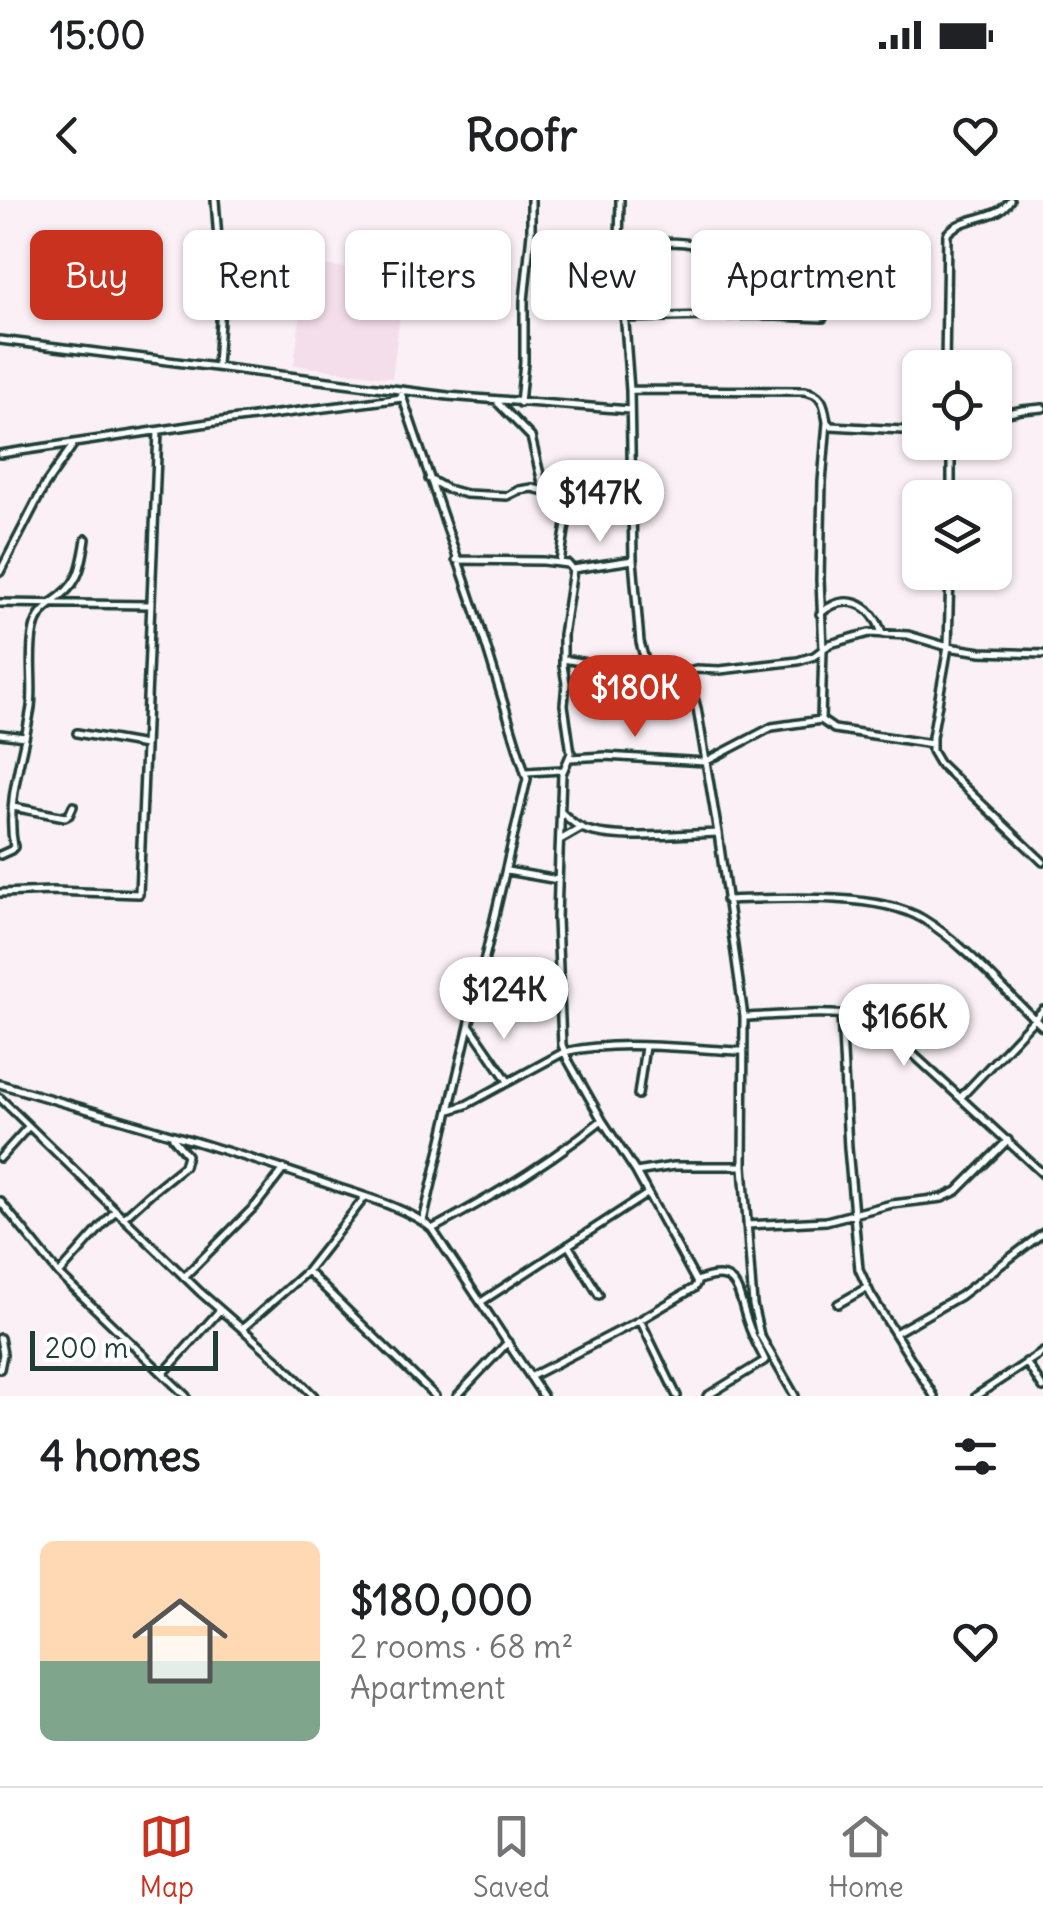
<!DOCTYPE html>
<meta charset="utf-8">
<style>
body{margin:0;font-family:Delius,sans-serif;background:#f6f6f6;color:#202124;height:100vh;display:flex;flex-direction:column;font-size:38px;white-space:nowrap}
*{box-sizing:border-box;margin:0}
p{font-size:32px;color:#757577}
.icon{flex:none;width:55px;height:55px;fill:none;stroke:currentColor;stroke-width:2;stroke-linecap:round;stroke-linejoin:round}
.map{position:relative;height:1196px;overflow:hidden}
.drawer{display:flex;flex-direction:column;background:#fff;flex:1}
.drawer>*{flex:none}
.hud{position:absolute;left:30px;top:30px;width:985px;height:90px;display:flex;gap:20px}
.controls{position:absolute;left:902px;top:150px;display:grid;gap:20px}
.controls a{display:grid;place-items:center;width:110px;height:110px;border-radius:15px;background:#fff;box-shadow:0 2px 8px #0004;font-size:50px}
.scale{position:absolute;left:30px;bottom:25px;width:188px;box-sizing:border-box;padding-left:10px;border:5px solid #1f3d34;border-top:0;font-size:28px;line-height:35px;white-space:nowrap;color:#1f3d34;-webkit-text-stroke:8px #fff;paint-order:stroke}
.price{position:absolute;translate:-50% -85px;padding:0 22px;border-radius:35px;background:#fff;color:#222;font-size:32px;line-height:65px;filter:drop-shadow(0 2px 5px #0008)}
.price::after{content:'';position:absolute;left:50%;top:60px;width:30px;height:22px;margin-left:-15px;background:inherit;clip-path:polygon(0 0,100% 0,50% 100%)}
.price.on{background:#c8321e;color:#fff}
ul{padding:0;list-style:none}
li{display:flex;align-items:center;gap:30px;height:250px;padding:0 40px}
li span{display:grid;place-items:center;flex:none;width:280px;height:200px;border-radius:15px;color:#555}
li>.icon{margin-inline-start:auto}
span .icon{width:120px;height:120px;fill:#fffc;stroke-width:1}
li b{font-size:42px}
h2{display:flex;justify-content:space-between;align-items:center;height:120px;padding:0 40px;font-size:42px}
.tag{padding:0 35px;border-radius:15px;background:#fff;box-shadow:0 2px 8px #0004;font-size:35px;line-height:90px}
.tag.on{background:#c8321e;color:#fff}
.status{display:flex;justify-content:space-between;align-items:center;height:70px;padding:0 50px;background:#fff;direction:ltr}
.status svg{height:28px;fill:currentColor}
header{display:flex;justify-content:space-between;align-items:center;height:130px;padding:0 40px;background:#fff;font-size:45px;font-weight:700}
.dock{display:flex;justify-content:space-around;align-items:center;height:140px;border-top:2px solid #e0e0e0;background:#fff;font-size:28px;color:#757577}
.dock a{display:grid;justify-items:center;gap:5px}
.dock .on{color:#c8321e}
.map>svg:first-child{display:block}
.built{fill:#f4deeb}
.lines{fill:none;stroke-linecap:round;stroke-linejoin:round}
.street-casing{stroke:#1f3d34;stroke-width:12}
.street{stroke:#fff;stroke-width:5}
</style>
<div class="status"><b>15:00</b><svg viewBox="0 0 49 12"><path d="M0 12V9h3v3zM5 12V6h3v6zM10 12V3h3v9zM15 12V0h3v12zM26 1h20v11H26zM47 4h2v5h-2z"/></svg></div>
<header><svg class="icon" aria-label="back" viewBox="0 0 24 24"><path d="M15 5l-7 7 7 7"/></svg>Roofr<svg class="icon" aria-label="heart" viewBox="0 0 24 24"><path d="M12 20l-8-8c-3-5 5-10 8-4 3-6 11-1 8 4z"/></svg></header>
<div class="map">
<svg width="1043" height="1196" viewBox="0 0 1043 1196">
<rect width="100%" height="100%" fill="#faf0f6"/>
<filter id="ink" filterUnits="userSpaceOnUse"><feTurbulence type="fractalNoise" baseFrequency=".01" numOctaves="2"/><feDisplacementMap in="SourceGraphic" scale="20" xChannelSelector="R" yChannelSelector="G"/><feConvolveMatrix kernelMatrix="1 2 1 2 8 2 1 2 1" color-interpolation-filters="sRGB"/></filter>
<g filter="url(#ink)">
<path class="built" d="M307,63L405,76L392,178L294,165Z"/>
<g class="lines">
<g class="street-casing">
<path id="street" d="M215,0L222,92L217,165
M620,0L619,44L630,190L633,360L640,442L646,464C672,479 689,473 697,508L718,633L744,817L743,966L753,1105L760,1135L795,1196
M619,44C647,44 681,38 706,48V62L697,116
M707,51C727,52 760,51 768,71L764,116
M624,118L754,115L823,118
M0,140L448,196L630,210
M945,168L947,34C963,14 997,22 1010,0
M400,190L476,413L527,579L423,1021
M631,190L804,191C824,194 824,205 827,222L831,226L920,231
M498,203L531,237L544,291
M520,203L524,162V101L531,33V0
M995,216L1022,210L1043,208
M827,222L822,282L820,380L823,449L821,520L834,529L932,544
M951,242V298
M0,254L215,222L402,198
M429,279L447,289L466,294L507,296L519,290L532,288L565,296L568,300L569,306L560,362
M456,360L543,361L568,364L573,370L563,435V466L566,483L564,505L571,553L562,574L559,654L557,719L562,845L568,860L602,920L636,972L697,1083L694,1088L640,1120L530,1177
M573,369L633,360
M0,372L45,285L73,245
M950,372L948,447L932,537V551L939,563L1043,662
M0,403L151,405
M51,403C79,385 81,370 86,339
M820,414C845,391 873,403 882,434
M563,459L599,465L636,476H645L657,470
M673,475L696,469L720,470L798,461L814,456L830,444L869,433L908,435L948,447L981,452L1043,454
M77,533L145,545
M0,534L25,537
M570,558L605,556L705,562L772,527L821,520
M526,572L563,570
M13,607L65,617L69,615L73,606
M561,612C567,617 572,623 580,627C607,642 683,634 716,633
M560,640L581,628
M0,655L11,650L14,647C5,600 24,554 31,507C34,482 28,454 34,429C37,417 42,411 52,404
M507,671L558,680
M0,693L52,691L139,694L158,231
M726,700C779,698 879,692 923,719C969,747 1004,792 1043,827
M841,815L848,948L859,1069L871,1095L934,1196
M744,817C775,816 830,810 859,817C870,820 879,827 889,832L1043,974
M470,826L508,881
M0,884C111,917 224,948 333,986C361,995 412,1010 432,1029L543,1196
M638,895L645,847
M961,897L1043,810
M0,898L200,1092L279,1161L314,1196
M450,910L466,905L564,852C621,839 684,849 742,851
M0,958L28,927
M636,972L674,966H743
M0,1001L59,1074L186,1196
M123,1018L153,991L184,966L187,955L173,938
M747,1025L826,1021L892,1004L942,998L957,991L1008,940
M432,1029C491,998 550,962 602,920
M568,1045L599,1095
M307,1071L435,1196
M59,1074L115,1011
M184,1077L256,1005L284,969
M697,1081C740,1064 737,1093 748,1123C752,1136 759,1148 765,1160
M481,1102L647,994
M838,1104L866,1088
M640,1120L677,1196
M243,1128L307,1071L365,997
M895,1133L960,1096L1043,1033
M0,1138L3,1154L0,1169
M1026,1162L1043,1188
M163,1174L220,1110
M457,1196L508,1142
M707,1196L764,1161
M976,1196L1043,1152"/>
</g>
<use href="#street" class="street"/>
</g>
</g>
</svg>
<div class="controls">
<a><svg class="icon" aria-label="locate" viewBox="0 0 24 24"><circle cx="12" cy="12" r="6"/><path d="M12 2v4M12 18v4M2 12h4M18 12h4"/></svg></a>
<a><svg class="icon" aria-label="layers" viewBox="0 0 24 24"><path d="M12 4l9 5-9 5-9-5zM3 14l9 5 9-5"/></svg></a>
</div>
<div class="scale">200 m</div>
<b class="price" style="left:600px;top:345px">$147K</b>
<b class="price on" style="left:635px;top:540px">$180K</b>
<b class="price" style="left:504px;top:842px">$124K</b>
<b class="price" style="left:904px;top:869px">$166K</b>
<div class="hud">
<a class="tag on">Buy</a>
<a class="tag">Rent</a>
<a class="tag">Filters</a>
<a class="tag">New</a>
<a class="tag">Apartment</a>
</div>
</div>
<section class="drawer">
<h2>4 homes<svg class="icon" aria-label="filters" viewBox="0 0 24 24"><path d="M4 7h16M4 17h16"/><circle cx="9" cy="7" r="2"/><circle cx="15" cy="17" r="2"/></svg></h2>
<ul>
<li><span style="background:linear-gradient(#ffd9b3 60%,#7fa58c 0)"><svg class="icon" aria-label="home" viewBox="0 0 24 24"><path d="M3 11l9-7 9 7M6 9v11h12V9"/></svg></span><div><b>$180,000</b><p>2 rooms · 68 m²</p><p>Apartment</p></div><svg class="icon" aria-label="heart" viewBox="0 0 24 24"><path d="M12 20l-8-8c-3-5 5-10 8-4 3-6 11-1 8 4z"/></svg></li>
</ul>
</section>
<nav class="dock">
<a class="on"><svg class="icon" aria-label="map" viewBox="0 0 24 24"><path d="M3 6l6-2 6 2 6-2v14l-6 2-6-2-6 2zM9 4v14M15 6v14"/></svg>Map</a>
<a><svg class="icon" aria-label="saved" viewBox="0 0 24 24"><path d="M7 4h10v16l-5-4-5 4z"/></svg>Saved</a>
<a><svg class="icon" aria-label="home" viewBox="0 0 24 24"><path d="M3 11l9-7 9 7M6 9v11h12V9"/></svg>Home</a>
</nav>
